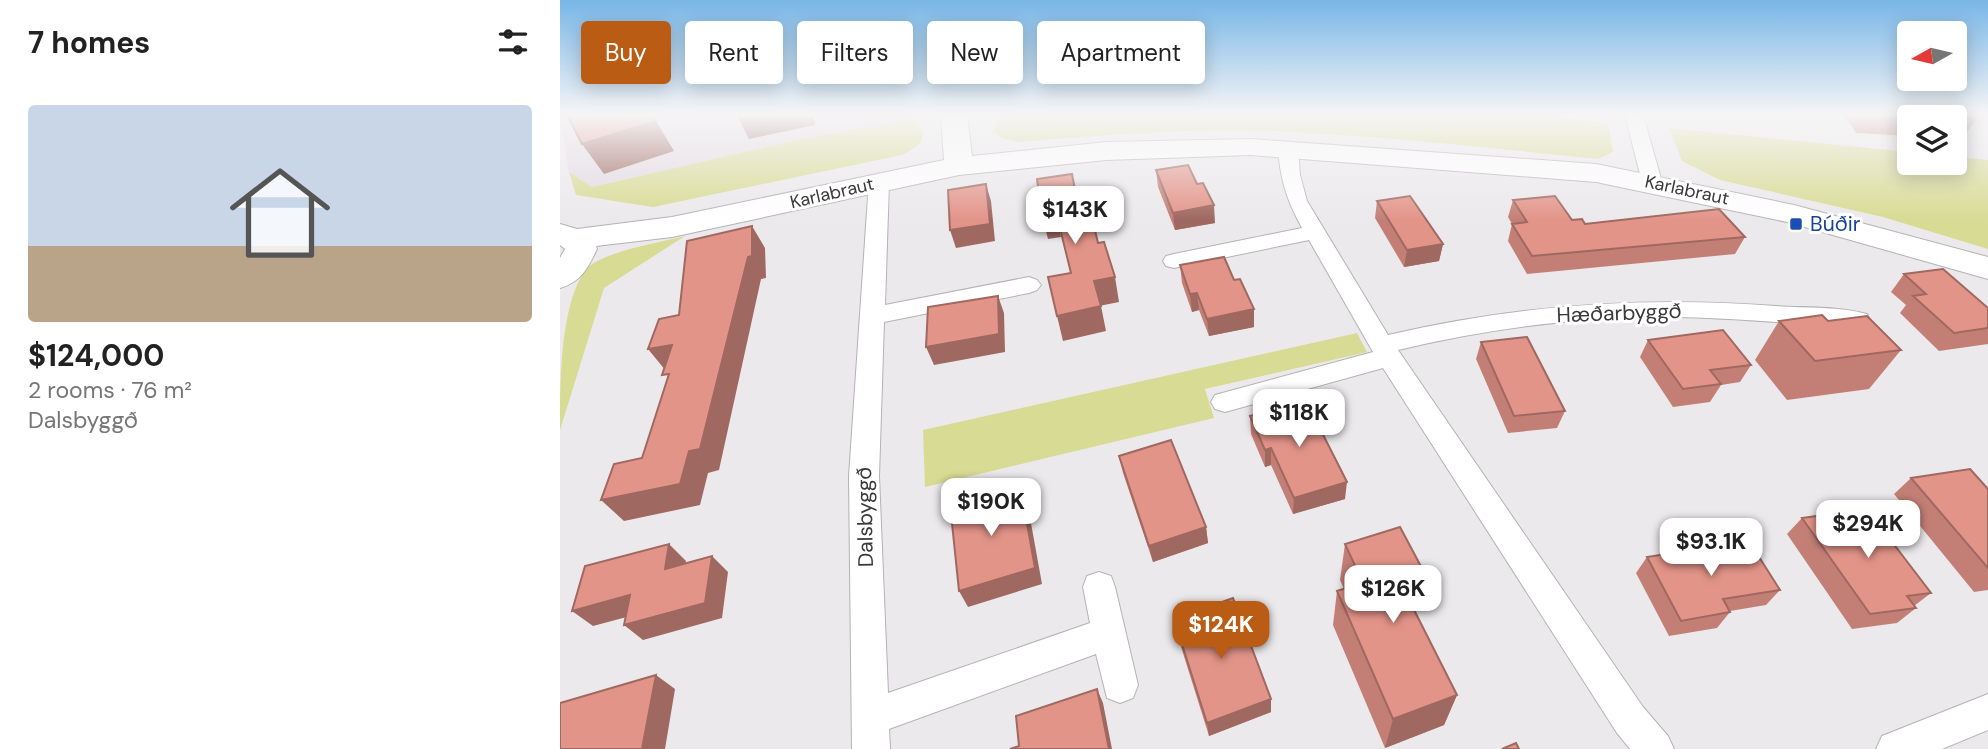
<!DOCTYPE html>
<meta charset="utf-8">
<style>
body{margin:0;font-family:"DM Sans",sans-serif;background:#f6f6f6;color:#222;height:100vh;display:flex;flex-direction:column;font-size:26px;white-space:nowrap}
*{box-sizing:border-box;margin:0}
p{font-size:23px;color:#767676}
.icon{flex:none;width:38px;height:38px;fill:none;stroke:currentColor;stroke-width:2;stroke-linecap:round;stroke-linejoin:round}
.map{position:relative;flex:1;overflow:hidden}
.side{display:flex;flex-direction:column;background:#fff;width:560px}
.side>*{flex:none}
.top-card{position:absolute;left:21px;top:21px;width:665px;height:63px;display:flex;gap:14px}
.needle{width:46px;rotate:262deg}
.controls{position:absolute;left:1337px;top:21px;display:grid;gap:14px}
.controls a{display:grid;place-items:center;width:70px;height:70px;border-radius:7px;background:#fff;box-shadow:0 4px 18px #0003;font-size:35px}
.price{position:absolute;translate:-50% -60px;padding:0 16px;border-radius:14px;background:#fff;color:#222;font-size:23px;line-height:46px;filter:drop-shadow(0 2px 4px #0008)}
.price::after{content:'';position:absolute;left:50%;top:42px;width:21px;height:16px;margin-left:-10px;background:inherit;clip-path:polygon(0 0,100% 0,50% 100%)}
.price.current{background:#ba5c13;color:#fff}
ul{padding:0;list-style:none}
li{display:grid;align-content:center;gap:14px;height:371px;padding:0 28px}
li span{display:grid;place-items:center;height:217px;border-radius:7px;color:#555}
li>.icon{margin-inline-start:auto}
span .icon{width:126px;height:126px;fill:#fffc;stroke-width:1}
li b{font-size:30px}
h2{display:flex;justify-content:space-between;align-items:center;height:84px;padding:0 28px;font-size:30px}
.chip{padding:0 24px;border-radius:7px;background:#fff;box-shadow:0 4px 18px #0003;font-size:24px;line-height:63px}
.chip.current{background:#ba5c13;color:#fff}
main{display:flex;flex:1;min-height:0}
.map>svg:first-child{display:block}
.built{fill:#e2dae2}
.green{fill:#d8db93}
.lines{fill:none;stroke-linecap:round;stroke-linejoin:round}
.street-casing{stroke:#b4b2b4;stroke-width:2}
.secondary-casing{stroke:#b4b2b4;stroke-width:2}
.street{fill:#fff;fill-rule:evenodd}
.secondary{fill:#fff;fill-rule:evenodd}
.wall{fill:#c37f76}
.shaded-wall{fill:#9f6860}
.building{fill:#e39489;stroke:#9f6860;stroke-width:2}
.transit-dot{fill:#1a4fb4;stroke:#fff;stroke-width:2.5}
.labels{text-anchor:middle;stroke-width:6;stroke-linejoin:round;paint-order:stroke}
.far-street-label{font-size:18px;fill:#3a393a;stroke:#fff}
.transit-label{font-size:21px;fill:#164399;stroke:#fff;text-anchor:start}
.street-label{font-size:21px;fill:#3a393a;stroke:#fff}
</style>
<main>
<section class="side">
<h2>7 homes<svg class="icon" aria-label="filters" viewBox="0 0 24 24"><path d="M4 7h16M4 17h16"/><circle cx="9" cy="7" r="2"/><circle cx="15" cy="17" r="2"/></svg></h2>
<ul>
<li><span style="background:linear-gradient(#c9d6e8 65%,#b9a48a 0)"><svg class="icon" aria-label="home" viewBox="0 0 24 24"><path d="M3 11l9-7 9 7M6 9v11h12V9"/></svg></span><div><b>$124,000</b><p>2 rooms · 76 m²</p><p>Dalsbyggð</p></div></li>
</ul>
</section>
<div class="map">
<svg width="1428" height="749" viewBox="0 0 1428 749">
<rect width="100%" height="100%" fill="#ece9ec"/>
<path class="built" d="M0,115H355V118L232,141L32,187L9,172Z"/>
<path class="green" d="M438,115H982L1048,123L1053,152L1038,159C930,148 823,136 715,131C630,128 544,135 460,142L444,139L434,132Z
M355,118C370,139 362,145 342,155L93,207L16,195L9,172L32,187L232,141Z
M1109,128L1349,152V163H1395V157L1428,160V249L1323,217L1160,180L1122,161Z
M125,236L44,288L0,430C0,384 0,299 28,267C50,250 98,243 125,236Z
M797,333L807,352L645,389L654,418L365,487L363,430Z"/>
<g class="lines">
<g class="street-casing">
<path id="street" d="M1065,115H1083L1102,182L1099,186H1085L1082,182Z
M728,142L738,148L740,175L747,201L828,335C956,305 1084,296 1216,306C1245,308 1279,306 1307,314L1310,320L1307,326L1298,328C1238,324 1178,318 1117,317C1023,316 929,328 838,350L1083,707L1108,736L1114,749H1070L1057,733L823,368L665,412L655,409L651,402L655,395L813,352L749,240L614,268L606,266L603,261L606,256L614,254L742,228C727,201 720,179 718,148Z
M319,176L326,178L329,182L325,305L469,277L477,280L481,285L477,290L469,293L324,322L319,476L328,693L530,623L523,587L527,576L539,572L551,576L555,587L578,685L573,698L560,703L547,698L536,654L329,729L330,749H292L289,476L309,182L312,178Z
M1428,694V730L1382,749H1316L1322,736Z"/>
</g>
<g class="secondary-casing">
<path id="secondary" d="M381,115H407L412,156L546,142L691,139L1036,164L1234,205L1428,257V279L1227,222L1036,182L691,155L546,160L399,175L112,237L36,246L37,249C28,268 21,282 0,288V258L5,249L0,245V224L17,229L112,217L384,160Z"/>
</g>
<use href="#street" class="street"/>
<use href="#secondary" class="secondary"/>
</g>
<path class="wall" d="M1284,115H1419L1402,139L1395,138V117H1349V136L1296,133Z
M596,170L655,223L615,230L598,187Z
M953,200L1012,220L1025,224L1185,237L1175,254L967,274L948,241L952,224L948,217Z
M817,201L883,244L879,261L844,267L815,218Z
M620,265L694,327L649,336L639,310L632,312L622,283Z
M1344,274L1428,308V344L1379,351L1340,313L1346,305L1331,292Z
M1219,321H1268L1341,350L1309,389L1227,400L1195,360Z
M1088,340L1191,365L1180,382L1161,385L1150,402L1113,407L1080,357Z
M921,342L1005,411L997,428L948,433L916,359Z
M690,416L785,499L733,514L711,465L705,467L691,434Z
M559,456L646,527L648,543L593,562L563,473Z
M1351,478L1428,489V590L1414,592L1334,494Z
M1242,518L1371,593L1354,606L1356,608L1337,623L1292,629L1227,534Z
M785,544L855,608L853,609L897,695L884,725L825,748L773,625L777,591L784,589L780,580Z
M1087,557L1220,590L1206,605L1170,611V612L1157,628L1109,636L1076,573Z
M614,619L711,712L649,736L617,634Z"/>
<path class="shaded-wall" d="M177,115H272L254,118L255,125L189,139Z
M96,121L114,151L44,174L22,144Z
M426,184L431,201L435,241L396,248L390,230Z
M654,205L655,223L615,230L613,213Z
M496,212L501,237L488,239L482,215Z
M192,226L205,248L206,278L201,279L159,470L148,473L140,505L64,521L41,500L129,451Z
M883,244L879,261L844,267L847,250Z
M555,277L559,302L539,306L534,281Z
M637,293L639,310L632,312L630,294Z
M438,296L444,313L445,352L374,365L366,347Z
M541,306L546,331L503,341L497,316Z
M694,309V327L649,336L647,319Z
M112,345L106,371L88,349Z
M711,448V465L705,467V450Z
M787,482L785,499L733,514L734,498Z
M460,485L467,501L482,584L408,607L399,591Z
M646,527L648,543L593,562L589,546Z
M109,544L126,561L122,584L105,569Z
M152,556L168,572L162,618L83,640L64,625Z
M865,574L855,608L832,616L840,582Z
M70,595L89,611L33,626L12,611Z
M96,675L115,689L105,749H82Z
M537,689L543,703L552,749H549Z
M897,695L884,725L825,748L833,719Z
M711,699V712L649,736L647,723Z"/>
<path class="building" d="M7,115H92L96,121L22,144Z
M628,165L637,184L643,183L654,205L613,213L596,170Z
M512,174L515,190L525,188L538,243L544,242L555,277L534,281L541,306L497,316L488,277L511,273L496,212L482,215L477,179Z
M426,184L430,224L390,230L388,190Z
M850,196L883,244L847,250L817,201Z
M995,196L1012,220L1022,219L1025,224L1159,209L1185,237L972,256L952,224L967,222L953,200Z
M192,226V256L188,257L140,449L129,451L120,484L41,500L54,464L82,458L109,374L102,375L112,345L88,349L99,319L119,315L127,241Z
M664,257L674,280L680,279L694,309L647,319L637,293L630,294L620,265Z
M1383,269L1428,308V328L1394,333L1353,296L1366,294L1344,274Z
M438,296L439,334L366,347L368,307Z
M1262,315L1268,321L1307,316L1341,350L1255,361L1219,321Z
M1163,330L1191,365L1150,370L1161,384L1123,389L1088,340Z
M967,337L1005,411L954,416L921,342Z
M746,401L787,482L734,498L711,448L705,450L690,416Z
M611,440L646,527L589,546L559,456Z
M1410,469L1428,489V568L1351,478Z
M460,485L475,568L399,591L390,504Z
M1307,509L1371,593L1347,596L1356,608L1310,614L1242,518Z
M840,527L865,574L840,582L897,695L833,719L777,591L803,583L785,544Z
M1189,541L1220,590L1163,599L1170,612L1121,621L1087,557Z
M109,544L105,569L152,556L145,603L64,625L70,595L12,611L25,566Z
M673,598L711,699L647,723L614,619Z
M96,675L82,749H0V703Z
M537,689L549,749H450L459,746L456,716Z
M956,743L959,749H942Z"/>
<linearGradient id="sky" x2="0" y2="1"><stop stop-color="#78b6e7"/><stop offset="0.52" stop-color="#f6f5f6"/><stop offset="1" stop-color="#f6f5f6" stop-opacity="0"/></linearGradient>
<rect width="1428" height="220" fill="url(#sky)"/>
<rect class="transit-dot" x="1229" y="217" width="14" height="14" rx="3.5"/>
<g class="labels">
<g class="far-street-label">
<text transform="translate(1127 190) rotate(12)" y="6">Karlabraut</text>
<text transform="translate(272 193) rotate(-13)" y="6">Karlabraut</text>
</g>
<g class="transit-label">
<text x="1250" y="231">Búðir</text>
</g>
<g class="street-label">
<text transform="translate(1059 313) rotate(-2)" y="7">Hæðarbyggð</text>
<text transform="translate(305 517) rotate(-91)" y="7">Dalsbyggð</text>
</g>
</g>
</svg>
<div class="controls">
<a><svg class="needle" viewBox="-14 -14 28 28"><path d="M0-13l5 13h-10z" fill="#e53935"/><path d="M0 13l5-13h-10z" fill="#767676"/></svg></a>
<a><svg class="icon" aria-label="layers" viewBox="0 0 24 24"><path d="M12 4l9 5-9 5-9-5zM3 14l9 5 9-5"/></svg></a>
</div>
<b class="price" style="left:515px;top:246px">$143K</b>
<b class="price" style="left:739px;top:449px">$118K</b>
<b class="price" style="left:431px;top:538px">$190K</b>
<b class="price" style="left:1308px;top:560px">$294K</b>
<b class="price" style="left:1151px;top:578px">$93.1K</b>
<b class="price" style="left:833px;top:625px">$126K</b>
<b class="price current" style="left:661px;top:661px">$124K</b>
<div class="top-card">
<a class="chip current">Buy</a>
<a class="chip">Rent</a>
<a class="chip">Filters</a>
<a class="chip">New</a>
<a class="chip">Apartment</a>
</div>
</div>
</main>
